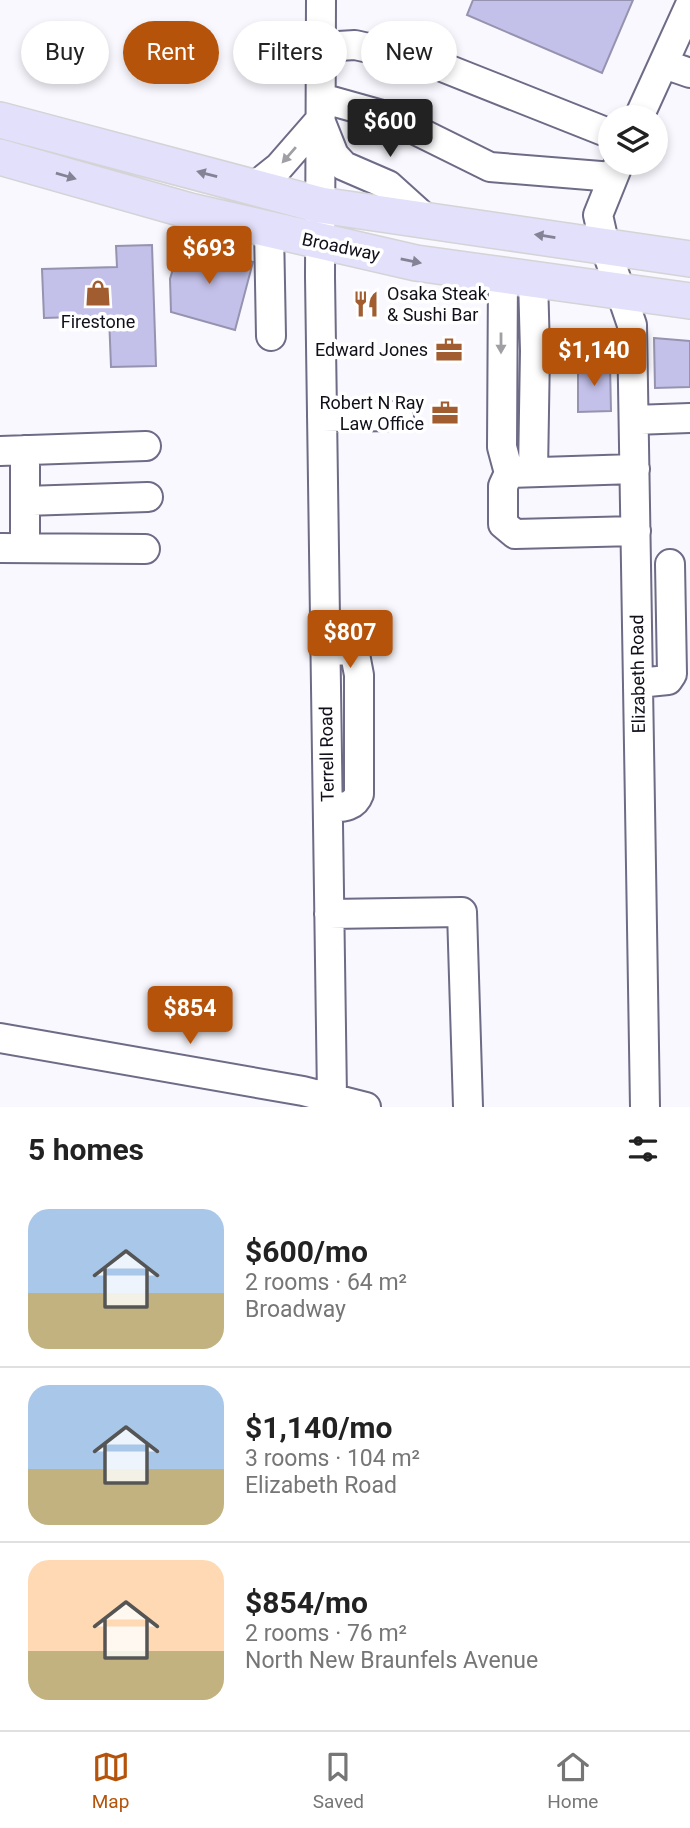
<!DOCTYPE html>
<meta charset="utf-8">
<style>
body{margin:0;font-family:Roboto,sans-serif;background:#f2f2f2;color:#222;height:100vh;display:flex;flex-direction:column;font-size:26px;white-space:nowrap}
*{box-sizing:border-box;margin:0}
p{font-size:23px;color:#767676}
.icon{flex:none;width:38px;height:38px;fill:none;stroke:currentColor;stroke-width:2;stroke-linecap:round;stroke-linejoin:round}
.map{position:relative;height:1107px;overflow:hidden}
.panel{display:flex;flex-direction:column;background:#fff;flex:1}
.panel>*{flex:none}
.guide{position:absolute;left:21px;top:21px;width:649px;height:63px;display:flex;gap:14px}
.controls{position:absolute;left:598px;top:105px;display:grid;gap:14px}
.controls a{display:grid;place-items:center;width:70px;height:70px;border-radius:50%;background:#fff;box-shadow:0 4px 10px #0003;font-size:35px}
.price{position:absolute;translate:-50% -60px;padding:0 16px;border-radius:7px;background:#b45309;color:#fff;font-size:23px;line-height:46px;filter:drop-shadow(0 2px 4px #0008)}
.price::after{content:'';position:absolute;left:50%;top:42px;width:21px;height:16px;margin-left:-10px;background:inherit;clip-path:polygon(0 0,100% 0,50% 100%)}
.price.selected{background:#222;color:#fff}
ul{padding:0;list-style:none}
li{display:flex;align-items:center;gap:21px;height:175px;padding:0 28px}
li+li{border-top:2px solid #e0e0e0}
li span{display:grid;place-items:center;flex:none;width:196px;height:140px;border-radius:21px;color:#555}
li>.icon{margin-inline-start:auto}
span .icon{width:84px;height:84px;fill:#fffc;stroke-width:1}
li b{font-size:30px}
h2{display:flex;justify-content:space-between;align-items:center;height:84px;padding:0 28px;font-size:30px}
.tag{padding:0 24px;border-radius:32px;background:#fff;box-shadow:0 4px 10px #0003;font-size:24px;line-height:63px}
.tag.selected{background:#b45309;color:#fff}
.tabs{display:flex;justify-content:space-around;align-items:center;height:98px;border-top:2px solid #e0e0e0;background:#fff;font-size:19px;color:#767676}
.tabs a{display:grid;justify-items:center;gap:4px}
.tabs .selected{color:#b45309}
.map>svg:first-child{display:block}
.building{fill:#c3c0e9;stroke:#9593af;stroke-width:2}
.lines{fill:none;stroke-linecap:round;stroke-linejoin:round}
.minor-casing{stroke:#6d6b86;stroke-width:32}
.major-casing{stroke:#d4d4d6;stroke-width:38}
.minor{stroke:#fff;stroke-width:28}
.major{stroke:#e2e0fa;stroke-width:35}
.oneway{fill:#a09fa3}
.oneway2{fill:#848295}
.labels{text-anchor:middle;stroke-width:7;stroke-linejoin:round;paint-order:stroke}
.street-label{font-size:18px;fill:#11101a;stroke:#fff}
.poi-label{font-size:18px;fill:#11101a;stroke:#fff;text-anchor:end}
</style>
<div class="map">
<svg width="690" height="1107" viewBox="0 0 690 1107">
<rect width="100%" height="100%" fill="#f9f8fe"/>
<path class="building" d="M473,0H633L602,73L467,15Z
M181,242L253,262L235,330L171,312L170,279Z
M152,245L156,366L111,367L109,316L44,318L42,269L117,267L116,246Z
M654,338L690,341V387L655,388Z
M610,364L611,411L578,412V365Z"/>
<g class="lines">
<g class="minor-casing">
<path id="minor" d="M321,0L320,277L332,1097
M322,47L355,45L427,61L611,134
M664,64L690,73
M321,98L389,117L490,167L613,177
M639,117L690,5
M619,163L598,215L605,246L632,325L645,1107
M254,187L279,167L320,120L334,155L344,166L388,185L429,222
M269,230L271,336
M503,275L502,447L509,473
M322,417L399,416
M634,420L690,418
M0,451L146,446
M635,469L509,473L503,486V524L515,534L636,531
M533,472L535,351L533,279
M25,501L148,497
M0,548L145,549
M25,548V450
M325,651L349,650L355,654L359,675V794C354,808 341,807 328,808
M638,683L668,680L672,674L670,564
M329,914L462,912L468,1107
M0,1038L303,1091L366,1107"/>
</g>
<g class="major-casing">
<path id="major" d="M0,120L320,205L690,259
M0,157L190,211L416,263L690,301"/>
</g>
<use href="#minor" class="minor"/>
<use href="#major" class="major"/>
</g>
<defs><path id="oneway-solid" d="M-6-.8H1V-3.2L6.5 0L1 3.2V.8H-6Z" transform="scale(1.75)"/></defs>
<g class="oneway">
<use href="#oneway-solid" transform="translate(289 155) rotate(131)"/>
<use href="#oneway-solid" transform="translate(501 343) rotate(90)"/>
</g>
<g class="oneway2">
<use href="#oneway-solid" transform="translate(207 174) rotate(-165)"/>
<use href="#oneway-solid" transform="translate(66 176) rotate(16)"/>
<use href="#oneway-solid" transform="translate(545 236) rotate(-171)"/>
<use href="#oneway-solid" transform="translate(411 261) rotate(11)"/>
</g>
<defs>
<g id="shop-bare" transform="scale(2.1)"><path d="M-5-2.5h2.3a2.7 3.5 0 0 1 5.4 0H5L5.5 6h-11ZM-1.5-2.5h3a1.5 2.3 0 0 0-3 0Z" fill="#a15c2f" stroke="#fff" stroke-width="2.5" paint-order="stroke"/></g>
<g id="restaurant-bare" transform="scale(2.1)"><path d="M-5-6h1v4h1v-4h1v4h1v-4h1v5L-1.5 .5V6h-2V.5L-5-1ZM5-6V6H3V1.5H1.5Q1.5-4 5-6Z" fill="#a15c2f" stroke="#fff" stroke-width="2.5" paint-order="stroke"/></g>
<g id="office-bare" transform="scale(2.1)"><path d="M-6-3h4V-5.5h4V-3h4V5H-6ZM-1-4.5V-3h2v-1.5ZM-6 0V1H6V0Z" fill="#a15c2f" stroke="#fff" stroke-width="2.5" paint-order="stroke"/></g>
</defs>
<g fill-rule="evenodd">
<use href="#shop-bare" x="98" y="293"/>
<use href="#restaurant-bare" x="366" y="304"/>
<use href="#office-bare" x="449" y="350"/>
<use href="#office-bare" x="445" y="413"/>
</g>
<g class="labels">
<g class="street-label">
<text transform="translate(341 247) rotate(12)" y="6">Broadway</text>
<text transform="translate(638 674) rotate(-91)" y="6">Elizabeth Road</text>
<text transform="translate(327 754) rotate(-91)" y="6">Terrell Road</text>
</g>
<g class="poi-label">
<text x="387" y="300" text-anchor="start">Osaka Steak<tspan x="387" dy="21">&amp; Sushi Bar</tspan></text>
<text x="98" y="328" text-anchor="middle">Firestone</text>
<text x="428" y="356">Edward Jones</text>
<text x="424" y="409">Robert N Ray<tspan x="424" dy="21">Law Office</tspan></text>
</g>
</g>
</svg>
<div class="controls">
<a><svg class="icon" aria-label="layers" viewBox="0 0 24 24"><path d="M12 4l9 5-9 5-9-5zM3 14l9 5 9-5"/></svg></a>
</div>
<b class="price selected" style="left:390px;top:159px">$600</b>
<b class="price" style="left:209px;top:286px">$693</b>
<b class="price" style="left:594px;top:388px">$1,140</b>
<b class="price" style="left:350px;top:670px">$807</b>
<b class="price" style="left:190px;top:1046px">$854</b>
<div class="guide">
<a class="tag">Buy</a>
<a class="tag selected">Rent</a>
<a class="tag">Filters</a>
<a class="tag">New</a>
</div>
</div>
<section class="panel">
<h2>5 homes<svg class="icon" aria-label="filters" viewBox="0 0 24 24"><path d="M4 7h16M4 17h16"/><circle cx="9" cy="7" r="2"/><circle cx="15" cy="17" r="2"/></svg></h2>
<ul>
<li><span style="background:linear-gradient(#a9c7e8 60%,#c2b280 0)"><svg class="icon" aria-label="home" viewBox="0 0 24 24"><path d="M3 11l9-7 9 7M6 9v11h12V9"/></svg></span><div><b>$600/mo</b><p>2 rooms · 64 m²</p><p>Broadway</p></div></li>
<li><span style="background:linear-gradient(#a9c7e8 60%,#c2b280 0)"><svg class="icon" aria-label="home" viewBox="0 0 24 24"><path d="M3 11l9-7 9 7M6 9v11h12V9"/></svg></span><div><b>$1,140/mo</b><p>3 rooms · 104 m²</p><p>Elizabeth Road</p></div></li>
<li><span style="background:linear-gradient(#ffd9b3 65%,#c2b280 0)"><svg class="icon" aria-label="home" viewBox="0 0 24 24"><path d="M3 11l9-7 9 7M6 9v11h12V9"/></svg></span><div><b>$854/mo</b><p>2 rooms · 76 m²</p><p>North New Braunfels Avenue</p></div></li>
</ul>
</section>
<nav class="tabs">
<a class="selected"><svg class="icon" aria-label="map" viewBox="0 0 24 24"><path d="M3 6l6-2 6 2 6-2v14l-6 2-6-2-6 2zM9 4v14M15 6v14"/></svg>Map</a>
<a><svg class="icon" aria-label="saved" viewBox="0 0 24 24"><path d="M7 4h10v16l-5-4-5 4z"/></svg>Saved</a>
<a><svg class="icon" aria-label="home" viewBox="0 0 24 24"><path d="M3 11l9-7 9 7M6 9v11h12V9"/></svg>Home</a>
</nav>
